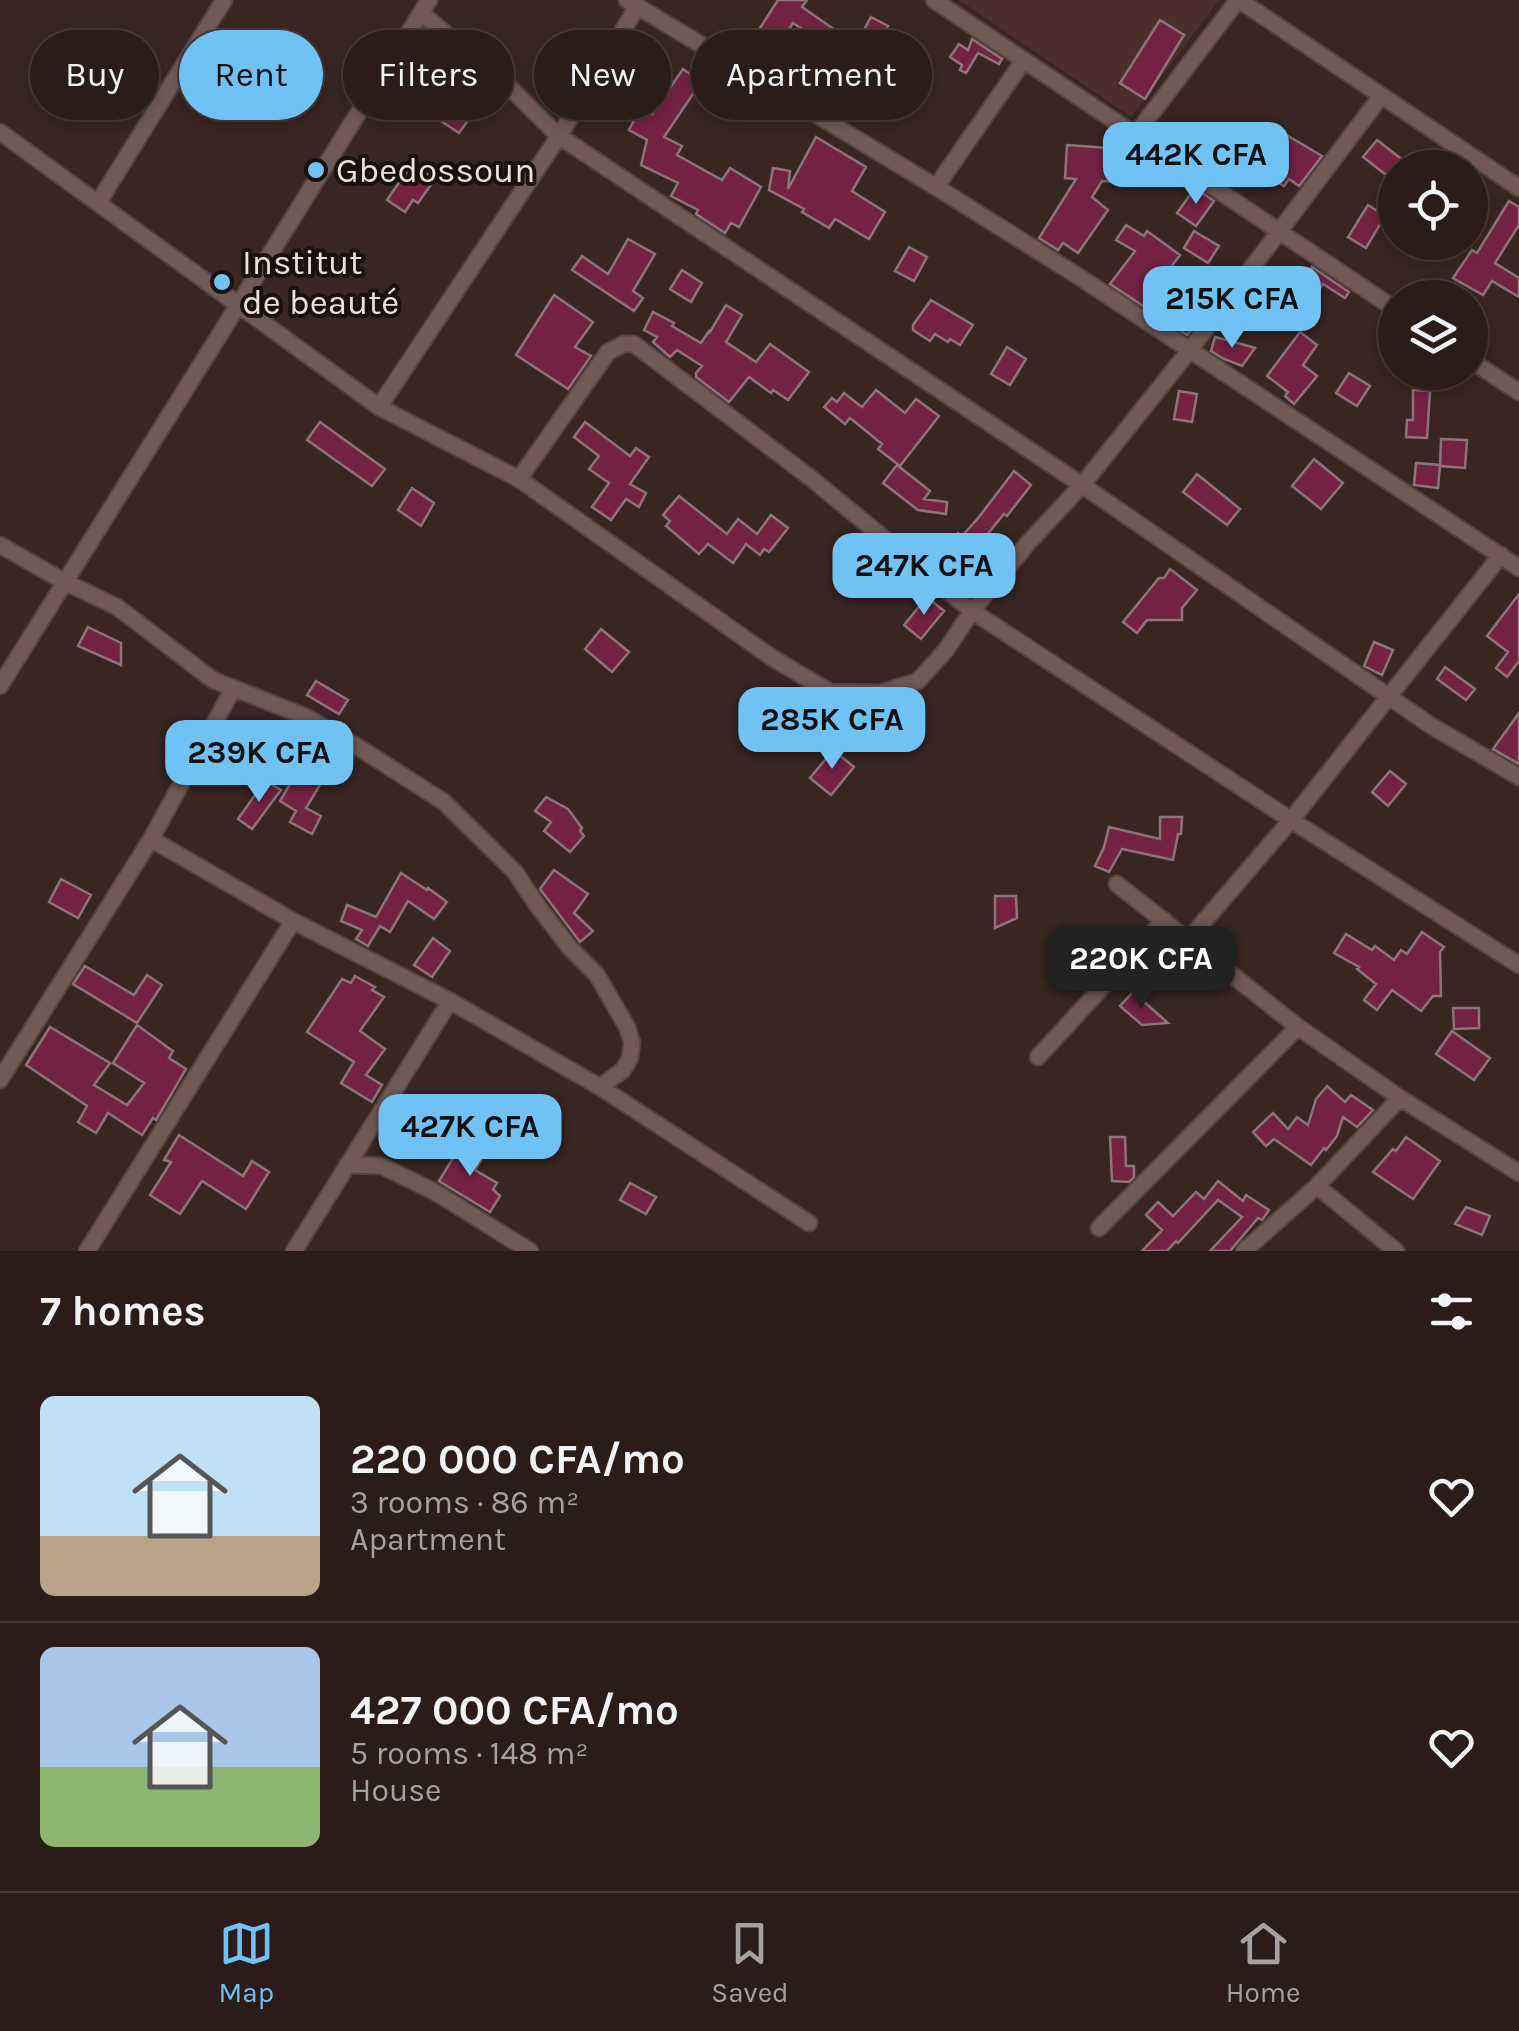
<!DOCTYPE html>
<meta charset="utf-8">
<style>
body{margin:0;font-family:Karla,sans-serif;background:#332522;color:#f1f3f6;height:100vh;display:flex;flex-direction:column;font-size:38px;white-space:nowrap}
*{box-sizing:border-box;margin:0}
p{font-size:32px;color:#a6a1a2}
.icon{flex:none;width:55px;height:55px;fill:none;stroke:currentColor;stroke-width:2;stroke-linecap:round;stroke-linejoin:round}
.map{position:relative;height:1251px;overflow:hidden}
.sheet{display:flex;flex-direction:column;background:#2b1c19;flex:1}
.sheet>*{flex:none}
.hud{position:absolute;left:30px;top:30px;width:1000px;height:90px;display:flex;gap:20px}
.fabs{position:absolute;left:1378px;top:150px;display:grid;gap:20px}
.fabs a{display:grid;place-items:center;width:110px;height:110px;border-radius:50%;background:#2b1c19;box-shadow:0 5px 15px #0003,0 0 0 2px #473a38;font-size:50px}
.price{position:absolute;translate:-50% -85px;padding:0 22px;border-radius:20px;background:#70c1f4;color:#111;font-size:32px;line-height:65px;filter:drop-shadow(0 2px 5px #0008)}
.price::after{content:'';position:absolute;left:50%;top:60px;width:30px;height:22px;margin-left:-15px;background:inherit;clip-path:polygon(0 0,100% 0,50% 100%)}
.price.active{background:#222;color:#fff}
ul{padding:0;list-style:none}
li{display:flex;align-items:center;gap:30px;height:250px;padding:0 40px}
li+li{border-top:2px solid #473a38}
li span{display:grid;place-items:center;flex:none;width:280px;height:200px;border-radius:15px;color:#555}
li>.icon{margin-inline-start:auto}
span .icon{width:120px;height:120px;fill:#fffc;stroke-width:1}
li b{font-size:42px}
h2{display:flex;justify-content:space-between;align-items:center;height:120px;padding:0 40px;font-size:42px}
.pill{padding:0 35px;border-radius:45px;background:#2b1c19;box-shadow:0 5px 15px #0003,0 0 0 2px #473a38;font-size:35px;line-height:90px}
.pill.active{background:#70c1f4;color:#111}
.dock{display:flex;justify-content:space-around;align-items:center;height:140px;border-top:2px solid #473a38;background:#2b1c19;font-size:28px;color:#a6a1a2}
.dock a{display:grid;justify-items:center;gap:5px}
.dock .active{color:#70c1f4}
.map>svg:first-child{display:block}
.built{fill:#4a2f2a}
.building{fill:#742242;stroke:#8c747b;stroke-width:2.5}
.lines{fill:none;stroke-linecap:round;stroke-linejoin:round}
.minor-casing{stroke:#554441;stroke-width:19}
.minor{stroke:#715a56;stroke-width:15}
.poi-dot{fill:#70c1f4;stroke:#1a110f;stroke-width:4}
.labels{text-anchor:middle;stroke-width:8;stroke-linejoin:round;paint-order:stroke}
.poi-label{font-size:35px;fill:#eddfdc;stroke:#1a110f;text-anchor:start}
</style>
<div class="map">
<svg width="1519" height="1251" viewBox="0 0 1519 1251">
<rect width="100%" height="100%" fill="#392521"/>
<path class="built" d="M959,0H1219L1131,117Z"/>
<path class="building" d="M778,0H807L802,7L848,39L838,53L793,23L770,58L749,45Z
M871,17L888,26L870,58L854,48Z
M1160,20L1184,35L1145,99L1120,83Z
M972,39L1002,59L999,64L978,53L966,73L960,70L962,65L950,57L959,44L968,50Z
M420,60L433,69L423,84L471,116L459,133L411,101L408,105L395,96Z
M683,69L701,82L664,137L682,146L677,155L722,180L730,168L761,187L739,227L731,223L725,233L696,214L698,210L671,196L678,183L641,165L647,140L629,130L641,107L652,114Z
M1238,127L1273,148L1283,133L1322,156L1299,186L1289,179L1284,186L1257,169L1253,175L1238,165L1231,176L1214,165Z
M816,137L866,167L852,191L885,212L869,239L835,219L829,228L802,212L804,209L769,190L773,168L790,171L788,189Z
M1377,140L1404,161L1398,168H1395V171L1390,178L1363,157Z
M1067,145L1135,150L1132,183L1102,181L1092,197L1108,210L1078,253L1063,243L1058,250L1039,238L1076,179L1065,178Z
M412,164L435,179L418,203L413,200L405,212L387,200Z
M1195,188L1214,201L1196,226L1177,213Z
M1509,201L1519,207V225L1495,263L1519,278V297L1492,281L1483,295L1453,278L1472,250L1477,253Z
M1368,205L1385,216L1366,248L1348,237Z
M1126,225L1144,236L1147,231L1180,255L1168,271L1192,290L1212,302L1187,335L1110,284L1135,251L1116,240Z
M1194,231L1219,246L1208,263L1184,248Z
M628,239L655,254L633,291L643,298L634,311L572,270L582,256L608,274Z
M909,247L927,257L914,281L895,271Z
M1312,267L1349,292L1345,298L1323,284L1307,306L1291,295Z
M682,270L702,283L691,302L670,289Z
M554,295L593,322L575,347L591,356L568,389L516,355Z
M931,300L973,325L960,345L950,339L948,342L935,334L930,341L913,330V325Z
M726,305L742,315L726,342L756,362L770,344L809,372L788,400L773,390L771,393L749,377L729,402L696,377V373L702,366L677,350L670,357L653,342L657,337L644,330L653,312L674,323L672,326L701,343L709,331L710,332Z
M1300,332L1317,345L1303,365L1317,376L1294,404L1285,396L1288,392L1267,376Z
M1215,337L1238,343L1255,348L1242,366L1224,359L1211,351Z
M1007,347L1026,359L1010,385L991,374Z
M1349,373L1370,386L1357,406L1336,393Z
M876,390L905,413L916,399L939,416L900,466L878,449L882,444L850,418L845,424L824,407L832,398L837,402L844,393L862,407Z
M1413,390L1430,391L1427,438L1406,437L1407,420H1413Z
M1179,391L1197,394L1192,422L1174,419Z
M320,422L385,469L372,486L307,440Z
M585,422L630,456L636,448L649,457L630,484L646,493L639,507L626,499L611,520L592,507L609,483L589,469L599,456L574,437Z
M1441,439L1467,440L1465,468L1440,466Z
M1314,459L1343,483L1321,509L1292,486Z
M1416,463L1440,465L1438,488L1414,485Z
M897,465L930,491L924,499L947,502L946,514L918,510L883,483Z
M1014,471L1031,485L1007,516L1004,514L977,547L995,565L978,585L961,568L952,580L933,564L958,533L962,536L979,517Z
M1197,474L1240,509L1227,525L1183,492Z
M412,488L434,503L421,526L398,510Z
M679,496L727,534L738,519L757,534L771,515L788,528L769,552L764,549L760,555L746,544L733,563L708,544L699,554L666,526L670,521L663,515Z
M1170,569L1197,590L1182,608V620H1147L1137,633L1123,622L1159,578H1164Z
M1519,594V661L1507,677L1496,668L1508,652L1487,636Z
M927,597L944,611L921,639L904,625Z
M88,627L121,643V665L78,646Z
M601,629L629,652L612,672L585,649Z
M1374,642L1393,650L1382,675L1364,666Z
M1445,667L1475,689L1466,700L1437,679Z
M316,681L348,700L339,714L307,695Z
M1519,713V764L1493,749Z
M833,750L854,767L831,795L810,778Z
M300,767L323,780L306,808L321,816L312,834L290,822L296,811L280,801Z
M1390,771L1406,784L1388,806L1372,792Z
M265,781L281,790L252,829L238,819Z
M546,797L568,809L582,828L580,831L584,836L570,852L544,831L551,822L535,811Z
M1160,817H1182L1181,834H1178L1173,860L1122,849L1109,872L1095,866L1104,847L1109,827L1160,839Z
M554,870L588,894L574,913L593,931L580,942L540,889Z
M401,873L427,890L428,888L447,902L434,919L408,901L390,932L380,926L368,946L356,939L362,930L341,921L347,905L376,917Z
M61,879L91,895L78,918L49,902Z
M995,896H1016L1017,918L995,928Z
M1422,932L1444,947L1440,952L1441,996H1433L1421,1011L1392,990L1377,1010L1364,1000L1376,984L1357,969L1359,967L1334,953L1346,934L1372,950L1375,946L1394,960L1401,950L1407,954Z
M433,938L450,951L432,977L414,965Z
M85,966L134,995L147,975L162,985L137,1023L73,984Z
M355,976L375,987L372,990L384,997L360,1031L385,1049L366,1075L382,1085L372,1102L341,1083L354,1062L307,1032L342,979L351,983Z
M1133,992L1168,1023L1142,1025L1120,1006Z
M1453,1008H1479V1028L1454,1029Z
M137,1025L173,1051L169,1058L186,1069L156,1120L153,1118L142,1135L108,1113L96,1133L78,1122L87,1106L26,1065L50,1027L110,1063L94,1085L127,1105L144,1083L113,1063Z
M1452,1031L1490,1058L1474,1080L1436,1054Z
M1327,1086L1345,1102L1351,1095L1373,1110L1357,1127L1343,1117L1337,1136L1326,1150L1324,1148L1311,1165L1274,1139L1266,1146L1253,1132L1273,1113L1288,1129L1297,1117L1308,1125L1316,1099Z
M179,1135L243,1176L252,1161L269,1172L246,1209L202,1181L180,1214L150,1195L171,1162L164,1160Z
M1110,1137H1125L1126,1166H1134V1177L1129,1182L1112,1181Z
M1406,1137L1440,1161L1413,1199L1373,1172L1393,1149L1396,1151Z
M462,1143L484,1156L475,1170L497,1183L493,1189L500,1196L490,1212L439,1181Z
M1218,1181L1243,1201L1246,1195L1269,1210L1262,1220L1258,1218L1230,1251H1210L1242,1217L1218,1200L1178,1243L1176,1241L1167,1251H1142L1162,1230L1146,1215L1158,1202L1173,1216L1196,1192L1204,1199Z
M630,1183L656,1197L646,1214L620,1200Z
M1466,1207L1490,1216L1482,1235L1455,1224Z"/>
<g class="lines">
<g class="minor-casing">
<path id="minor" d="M627,0L936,187L1081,278L1519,568
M934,0L1395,309
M1239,0L1519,188
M421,13L504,82L559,136L1082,485L1430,725L1519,777
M0,132L379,407L519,479L771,657L855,707
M1135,135L1238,0
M936,187L1024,60
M98,203L224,0
M1470,360L1519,392
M379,407L559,136L637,7
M519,479L608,352L624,344H634L812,479L972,611L1291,820L1519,965
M0,545L65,582L117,607L213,680L304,716L347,740L444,802L515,872L539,908L570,948L597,975L627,1027L632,1042L630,1058L623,1070L600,1087
M0,686L429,0
M836,692L880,693L918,681L946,650L972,611L1028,543L1082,485L1189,351L1381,96
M151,839L293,921L450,1001L600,1087L809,1223
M1117,884L1298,1027L1400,1098L1519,1173
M1189,939L1291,820L1501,555
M1038,1057L1164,920
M0,1080L151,839L233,689
M347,1165L382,1166L435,1192L530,1251
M1317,1186L1396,1251
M1099,1228L1298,1027
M87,1251L293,921
M294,1251L450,1001
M1244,1251L1317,1186L1400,1098"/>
</g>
<use href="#minor" class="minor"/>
</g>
<g class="poi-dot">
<circle cx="316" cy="170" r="10"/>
<circle cx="222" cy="282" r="10"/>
</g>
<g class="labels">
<g class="poi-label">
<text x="336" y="182">Gbedossoun</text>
<text x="242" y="274">Institut<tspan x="242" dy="40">de beauté</tspan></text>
</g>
</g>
</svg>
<div class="fabs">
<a><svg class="icon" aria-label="locate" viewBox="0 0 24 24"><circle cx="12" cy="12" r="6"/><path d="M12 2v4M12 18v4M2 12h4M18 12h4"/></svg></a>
<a><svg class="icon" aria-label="layers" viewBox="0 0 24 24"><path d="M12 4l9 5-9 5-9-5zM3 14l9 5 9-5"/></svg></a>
</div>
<b class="price" style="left:1196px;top:207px">442K CFA</b>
<b class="price" style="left:1232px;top:351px">215K CFA</b>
<b class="price" style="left:924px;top:618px">247K CFA</b>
<b class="price" style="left:832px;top:772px">285K CFA</b>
<b class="price" style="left:259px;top:805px">239K CFA</b>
<b class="price active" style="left:1141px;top:1011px">220K CFA</b>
<b class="price" style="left:470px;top:1179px">427K CFA</b>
<div class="hud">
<a class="pill">Buy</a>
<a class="pill active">Rent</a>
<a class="pill">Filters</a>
<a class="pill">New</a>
<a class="pill">Apartment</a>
</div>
</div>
<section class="sheet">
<h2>7 homes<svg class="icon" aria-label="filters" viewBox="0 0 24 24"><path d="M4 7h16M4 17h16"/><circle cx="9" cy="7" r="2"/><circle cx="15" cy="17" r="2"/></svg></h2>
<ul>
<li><span style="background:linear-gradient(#bfe0f5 70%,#b9a48a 0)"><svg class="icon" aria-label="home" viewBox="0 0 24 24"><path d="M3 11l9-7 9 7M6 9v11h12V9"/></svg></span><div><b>220 000 CFA/mo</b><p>3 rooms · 86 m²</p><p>Apartment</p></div><svg class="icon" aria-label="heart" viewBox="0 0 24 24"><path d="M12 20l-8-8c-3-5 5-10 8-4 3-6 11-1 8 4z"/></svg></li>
<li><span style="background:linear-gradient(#a9c7e8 60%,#8fb573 0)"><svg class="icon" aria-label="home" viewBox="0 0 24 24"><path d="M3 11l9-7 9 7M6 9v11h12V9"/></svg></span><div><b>427 000 CFA/mo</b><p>5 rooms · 148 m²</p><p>House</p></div><svg class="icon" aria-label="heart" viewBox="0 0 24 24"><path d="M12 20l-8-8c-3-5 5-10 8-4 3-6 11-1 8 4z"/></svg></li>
</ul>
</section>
<nav class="dock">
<a class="active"><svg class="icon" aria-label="map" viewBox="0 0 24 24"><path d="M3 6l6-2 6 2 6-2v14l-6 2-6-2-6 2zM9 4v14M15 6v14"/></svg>Map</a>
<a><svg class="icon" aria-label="saved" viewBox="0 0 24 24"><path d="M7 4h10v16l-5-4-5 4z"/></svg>Saved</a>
<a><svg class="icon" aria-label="home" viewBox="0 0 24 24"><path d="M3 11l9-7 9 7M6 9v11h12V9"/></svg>Home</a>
</nav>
